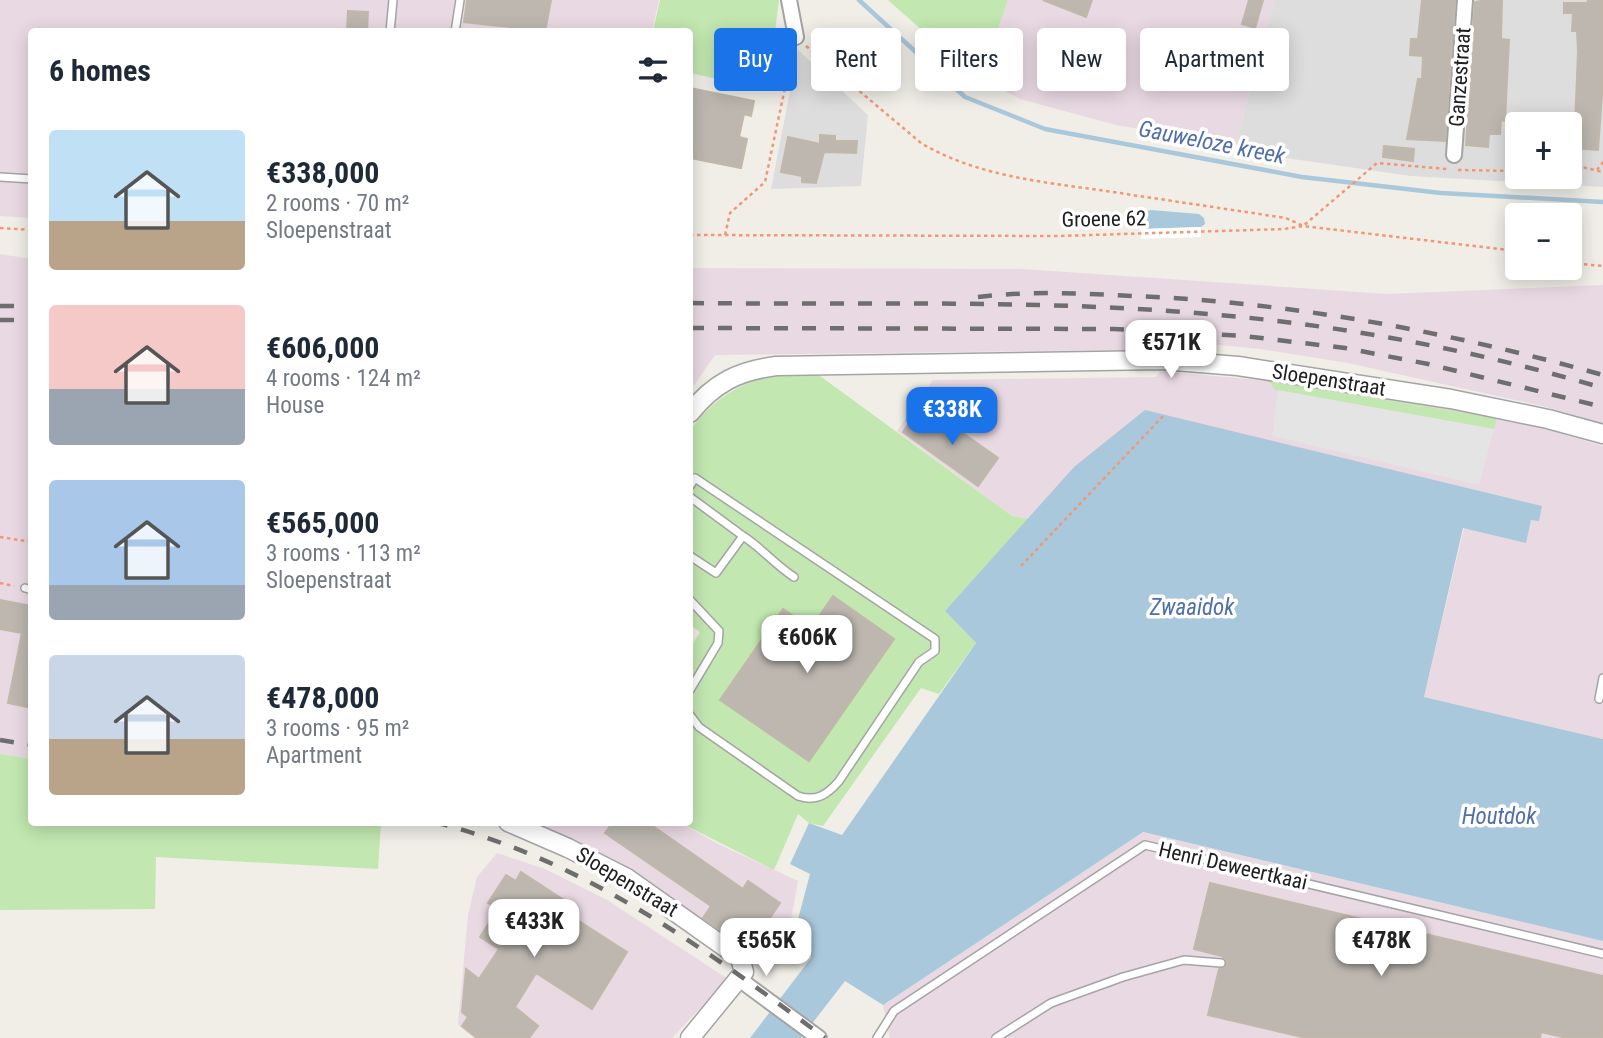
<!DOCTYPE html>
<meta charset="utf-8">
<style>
body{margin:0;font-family:"Roboto Condensed",sans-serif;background:#f2f2f3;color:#1f2937;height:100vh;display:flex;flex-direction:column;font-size:26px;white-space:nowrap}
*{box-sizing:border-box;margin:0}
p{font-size:23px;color:#747a83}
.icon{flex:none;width:38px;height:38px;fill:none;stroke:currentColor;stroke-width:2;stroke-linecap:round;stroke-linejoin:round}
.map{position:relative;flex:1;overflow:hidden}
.details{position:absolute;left:28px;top:28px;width:665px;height:798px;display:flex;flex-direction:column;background:#fff;border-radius:7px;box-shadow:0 4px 18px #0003}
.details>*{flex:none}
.guide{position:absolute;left:714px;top:28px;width:665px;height:63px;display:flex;gap:14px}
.fabs{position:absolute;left:1505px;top:112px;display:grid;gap:14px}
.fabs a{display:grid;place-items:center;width:77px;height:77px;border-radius:7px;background:#fff;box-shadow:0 4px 18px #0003;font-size:35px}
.price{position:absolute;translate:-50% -60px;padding:0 16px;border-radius:14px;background:#fff;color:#222;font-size:23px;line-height:46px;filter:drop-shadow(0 2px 4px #0008)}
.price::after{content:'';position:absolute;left:50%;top:42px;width:21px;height:16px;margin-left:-10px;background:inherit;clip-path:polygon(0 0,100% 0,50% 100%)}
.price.on{background:#1a73e8;color:#fff}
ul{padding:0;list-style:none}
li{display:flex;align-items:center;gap:21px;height:175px;padding:0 21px}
li span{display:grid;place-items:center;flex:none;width:196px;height:140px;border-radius:7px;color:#555}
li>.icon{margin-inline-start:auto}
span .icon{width:84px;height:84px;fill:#fffc;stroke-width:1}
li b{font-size:30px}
h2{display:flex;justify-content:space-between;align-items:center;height:84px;padding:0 21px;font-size:30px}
.pill{padding:0 24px;border-radius:7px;background:#fff;box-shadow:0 4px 18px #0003;font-size:24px;line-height:63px}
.pill.on{background:#1a73e8;color:#fff}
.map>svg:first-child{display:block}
.residential{fill:#dedddd;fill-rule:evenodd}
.industrial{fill:#e9d9e3}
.grass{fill:#c2e7b0}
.parking{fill:#e4e4e4}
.water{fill:#aac8db}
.pier{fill:#fff}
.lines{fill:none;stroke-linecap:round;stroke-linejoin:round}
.stream{stroke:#aac8db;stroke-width:4.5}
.building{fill:#bdb7b0;stroke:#c1b8aa;stroke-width:2}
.service-casing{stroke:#a4a4a4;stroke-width:10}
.minor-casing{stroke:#a4a4a4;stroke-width:18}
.tertiary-casing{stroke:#a4a4a4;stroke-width:21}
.path{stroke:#f29776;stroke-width:2.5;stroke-dasharray:3.5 3.5;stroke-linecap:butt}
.service{stroke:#fff;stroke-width:7}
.minor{stroke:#fff;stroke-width:14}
.tertiary{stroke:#fff;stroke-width:18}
.rail{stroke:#6e6e6e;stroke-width:4.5;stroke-dasharray:14 14;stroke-linecap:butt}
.labels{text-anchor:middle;stroke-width:7;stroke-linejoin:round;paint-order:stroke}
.street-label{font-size:21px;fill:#202020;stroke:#fff}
.water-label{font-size:23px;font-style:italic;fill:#516fab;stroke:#fff}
</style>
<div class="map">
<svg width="1603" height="1038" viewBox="0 0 1603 1038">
<rect width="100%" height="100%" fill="#f0eee7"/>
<path class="residential" d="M1275,0H1603V187L1411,176L1286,158L1235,145ZM1517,124H1570V177H1517Z
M798,50L868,115L861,186L771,189Z"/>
<path class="industrial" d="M0,0H659L652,31L32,32L31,218L0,216Z
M1008,0H1275L1235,145L1116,125L1020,99L981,78Z
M0,254L31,259V759L0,754Z
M690,268L1022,269L1387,294L1603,285V423L1546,407L1348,363L1260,349L1156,339L1127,350L715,355L690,391Z
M1160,371L1269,381L1449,408L1538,427L1603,446V739L1424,697L1464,528L1504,498L1074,467L1031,519L1012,516L897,431L933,380L1156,377Z
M522,823H681L718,844L798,881L789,931L766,962L602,857Z
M1142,832L1603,941V1038H890L883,1005Z
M497,853L545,869L607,900L728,979L672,1038H474L458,1025L468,915L477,877Z"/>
<path class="grass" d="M660,0H779L775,32L758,88L690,73V32L653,31Z
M888,0H1008L981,78L960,64Z
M772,376H820L1012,516L1031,519L945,611L976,643L939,694L921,688L823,826L809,823L798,814L774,870L681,823L690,822V648L700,632L690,625V430C712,401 736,384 772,376Z
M1269,381L1497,418L1494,429L1275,390Z
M0,754L31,759L32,822L381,823L378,869L156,857L155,909L0,910Z"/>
<path class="parking" d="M1278,390L1494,429L1479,485L1272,436Z"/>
<path class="water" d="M1151,210L1199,214L1204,218L1205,224L1201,227L1141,229L1139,226L1142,212Z
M1145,410L1542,506L1539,521L1531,520L1526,543L1463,528L1424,697L1603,739V941L1143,832L883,1005L845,981L801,1038H750L811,958V953L792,942L810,874L790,864L809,823L842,835L976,643L945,611L1074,467Z"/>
<path class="pier" d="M1201,227V237L1141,239V229Z"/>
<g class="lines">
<path class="stream" d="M859,0L965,97L1045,129L1302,177L1441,193L1603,202"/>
</g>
<path class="building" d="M467,0H551L545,32H510L511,27L464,22Z
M1043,0H1092L1086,17Z
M1249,0H1263L1255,28L1242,24Z
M1422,0H1455L1445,141L1407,139L1418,79H1422L1423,56L1410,55L1411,39H1418Z
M1487,0H1502L1501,39L1509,40L1505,121L1501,120L1500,134H1489L1488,147L1466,145L1475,2Z
M1588,0H1603V81L1598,150L1570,148V124H1575L1578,52L1577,31H1572L1573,13H1564V3H1587Z
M348,11L368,12L367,32H347Z
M690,88L754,101L751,116L744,114L739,137L747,139L741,168L690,158Z
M820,135L835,136V141H857L856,153L824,152L816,183L802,182V176L781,172L788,137L820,144Z
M1384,146L1414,149L1413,161L1383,157Z
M933,412L998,458L978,486L903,432L916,413L927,421Z
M833,596L894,639L809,761L720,700L783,609L811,628Z
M0,600L32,606V708L8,703L22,633L0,629Z
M613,822H647L743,889L748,881L780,903L749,949L703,918L711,906L605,833Z
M521,872L567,902L562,910L627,952L592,1009L536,973L515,1007L538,1026L529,1038H477L462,1026L468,1017L462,1012L466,969L479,979L499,949L480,937L498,909L488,903L506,875L516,881Z
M1210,883L1603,976V1038H1567L1541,1032L1540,1038H1306L1208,1015L1219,969L1224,968L1227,963L1222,956L1194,949Z"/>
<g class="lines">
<g class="service-casing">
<path id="service" d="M390,32L393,0
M455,32L460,0
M0,177L32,179
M690,486L695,478L935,639V651L919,662L839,781C827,795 816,802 798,796L699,727L690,715
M690,497L743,536L716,573L690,556
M743,536C763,549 774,564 794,577
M25,588L32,590
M690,600L719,631L718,643L690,690
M1599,699L1603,678
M877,1038L894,1011L1145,845L1603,954
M996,1038L1051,1003L1123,977L1184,960L1221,963"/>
</g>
<g class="minor-casing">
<path id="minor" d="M789,0L796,37
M1454,155L1465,0
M739,979L819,1038"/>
</g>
<g class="tertiary-casing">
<path id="tertiary" d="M690,413C714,383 738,371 776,366L1162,360L1238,366L1451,399L1548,419L1603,434
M508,822L568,848L627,878L740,958L744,972L690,1038"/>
</g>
<path class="path" d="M806,46L921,143C976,176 1043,182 1106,191C1166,200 1226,209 1286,218L1303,226L1377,163L1447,169
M1458,170L1517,171
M1570,170L1582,167L1603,172
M1597,170L1603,162
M0,228L32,230
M690,235L1059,236L1284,229L1303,226L1517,251
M725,235L730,213L765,182L793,50
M1570,263L1603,266
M0,537L32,542
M1021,566L1165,414
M0,583L14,586"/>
<use href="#service" class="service"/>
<use href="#minor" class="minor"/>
<use href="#tertiary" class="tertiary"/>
<path class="rail" d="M978,297C1029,291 1080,293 1132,296C1292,302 1449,332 1603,375
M690,303C862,305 1036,299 1208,314C1342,325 1474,350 1603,388
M0,306H32
M0,320H32
M690,328L1114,329L1244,336L1345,348L1428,364L1603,407
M0,740L32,745
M434,822C584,860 703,947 825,1038"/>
</g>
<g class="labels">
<g class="street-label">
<text transform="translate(1460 77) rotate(-86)" y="7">Ganzestraat</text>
<text transform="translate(1104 219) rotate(-1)" y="7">Groene 62</text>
<text transform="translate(1329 380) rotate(9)" y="7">Sloepenstraat</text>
<text transform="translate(1233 866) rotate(13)" y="7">Henri Deweertkaai</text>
<text transform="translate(627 882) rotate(31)" y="7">Sloepenstraat</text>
</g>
<g class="water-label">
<text transform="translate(1212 142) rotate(11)" y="8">Gauweloze kreek</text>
<text x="1192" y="615">Zwaaidok</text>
<text x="1499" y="824">Houtdok</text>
</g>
</g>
</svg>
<div class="fabs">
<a>+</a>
<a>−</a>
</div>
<b class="price" style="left:1171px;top:380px">€571K</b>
<b class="price on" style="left:952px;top:447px">€338K</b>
<b class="price" style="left:807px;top:675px">€606K</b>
<b class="price" style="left:534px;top:959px">€433K</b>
<b class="price" style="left:766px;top:978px">€565K</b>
<b class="price" style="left:1381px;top:978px">€478K</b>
<div class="guide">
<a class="pill on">Buy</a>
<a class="pill">Rent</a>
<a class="pill">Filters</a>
<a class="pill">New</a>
<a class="pill">Apartment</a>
</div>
<section class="details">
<h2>6 homes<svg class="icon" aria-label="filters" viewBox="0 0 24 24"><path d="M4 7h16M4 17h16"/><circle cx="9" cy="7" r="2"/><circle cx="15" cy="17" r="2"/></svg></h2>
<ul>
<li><span style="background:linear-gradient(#bfe0f5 65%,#b9a48a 0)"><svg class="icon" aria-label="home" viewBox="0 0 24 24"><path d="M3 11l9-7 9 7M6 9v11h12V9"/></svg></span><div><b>€338,000</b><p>2 rooms · 70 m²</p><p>Sloepenstraat</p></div></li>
<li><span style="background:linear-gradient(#f6c9c9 60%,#9aa5b1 0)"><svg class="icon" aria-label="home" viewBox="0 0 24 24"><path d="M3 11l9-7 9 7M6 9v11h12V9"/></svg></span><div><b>€606,000</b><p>4 rooms · 124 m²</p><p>House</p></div></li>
<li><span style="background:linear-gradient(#a9c7e8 75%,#9aa5b1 0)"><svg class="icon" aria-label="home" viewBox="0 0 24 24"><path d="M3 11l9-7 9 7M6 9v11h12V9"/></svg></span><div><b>€565,000</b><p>3 rooms · 113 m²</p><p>Sloepenstraat</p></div></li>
<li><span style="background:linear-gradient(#c9d6e8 60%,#b9a48a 0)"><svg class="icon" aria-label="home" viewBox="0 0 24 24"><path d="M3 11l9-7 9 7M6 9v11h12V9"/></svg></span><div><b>€478,000</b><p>3 rooms · 95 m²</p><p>Apartment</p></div></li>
</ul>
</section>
</div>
